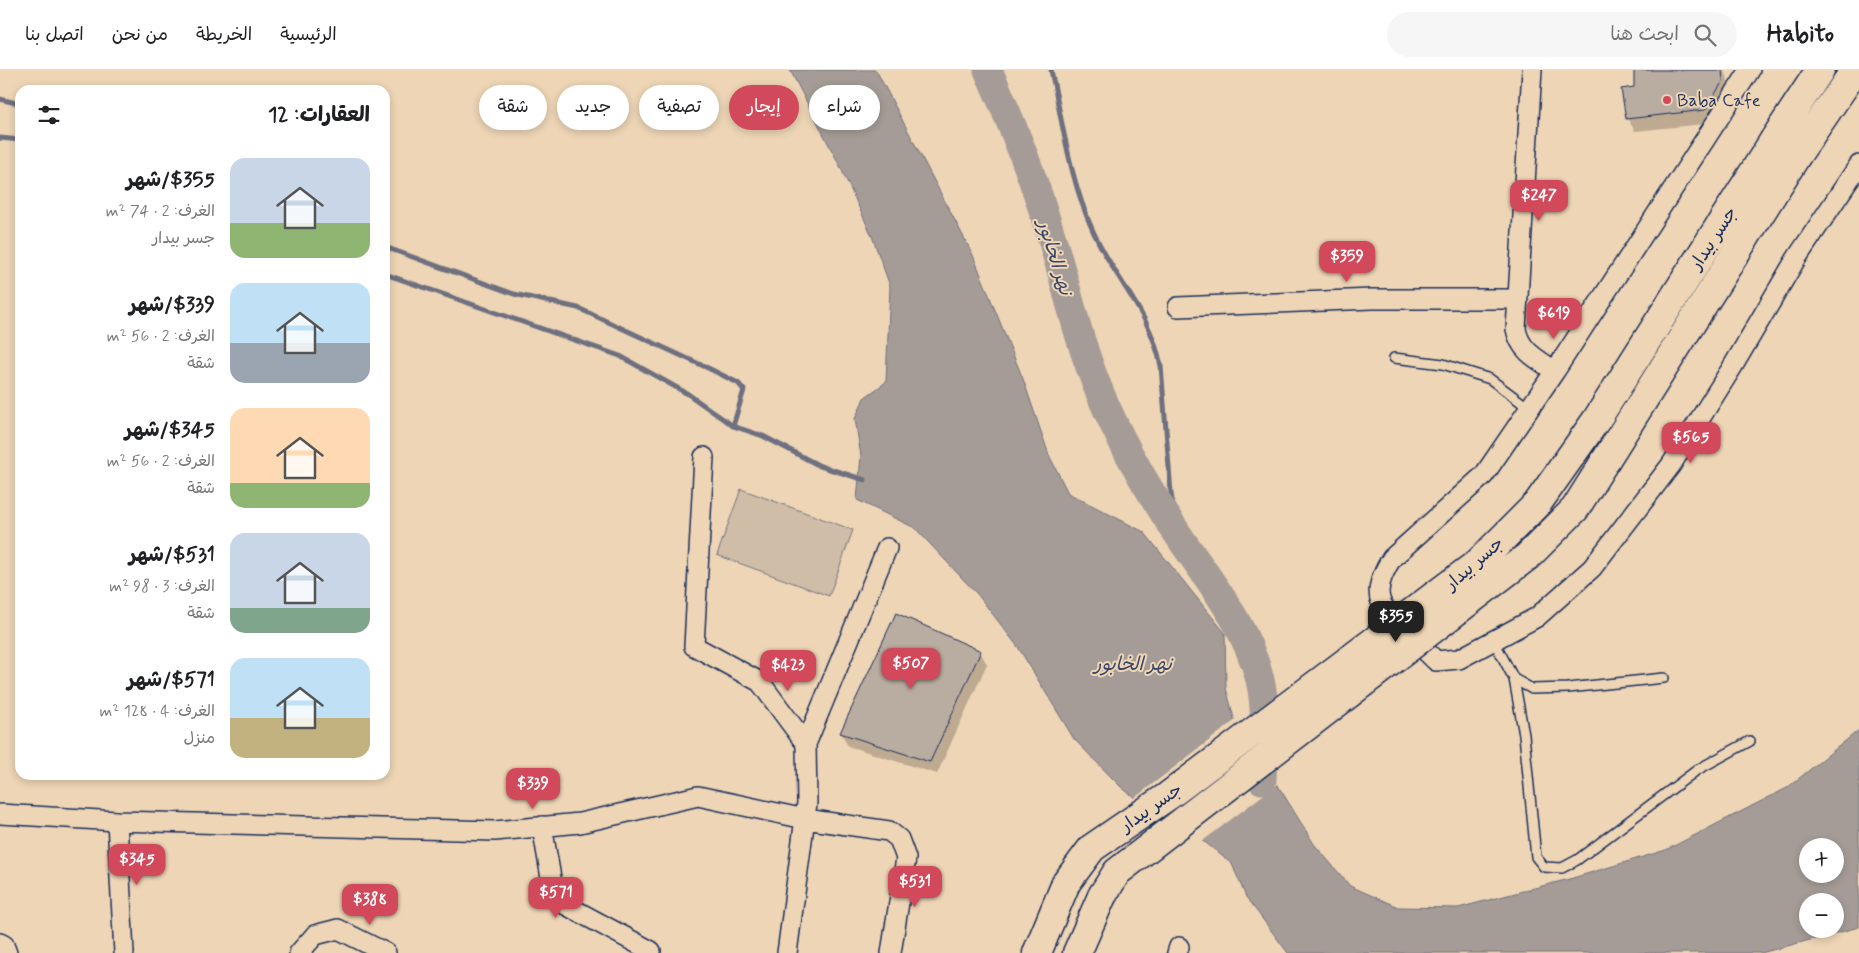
<!DOCTYPE html>
<html lang="ar">
<meta charset="utf-8">
<style>
body{margin:0;font-family:Mynerve,"Playpen Sans Arabic",sans-serif;background:#f6f6f6;color:#202124;direction:rtl;height:100vh;display:flex;flex-direction:column;font-size:19px;white-space:nowrap}
*{box-sizing:border-box;margin:0}
p{font-size:16px;color:#757577}
.icon{flex:none;width:28px;height:28px;fill:none;stroke:currentColor;stroke-width:2;stroke-linecap:round;stroke-linejoin:round}
.map{position:relative;flex:1;overflow:hidden;direction:ltr}
.drawer{position:absolute;left:15px;top:15px;width:375px;height:695px;display:flex;flex-direction:column;background:#fff;border-radius:15px;box-shadow:0 2px 8px #0003;direction:rtl}
.drawer>*{flex:none}
.guide{position:absolute;left:405px;top:15px;width:475px;height:45px;direction:rtl;display:flex;gap:10px}
.fabs{position:absolute;left:1799px;top:768px;display:grid;gap:10px}
.fabs a{display:grid;place-items:center;width:45px;height:45px;border-radius:50%;background:#fff;box-shadow:0 2px 8px #0003;font-size:25px}
.price{position:absolute;translate:-50% -42px;padding:0 11px;border-radius:10px;background:#d1495b;color:#fff;font-size:16px;line-height:32px;filter:drop-shadow(0 1px 2px #0008)}
.price::after{content:'';position:absolute;left:50%;top:30px;width:15px;height:11px;margin-left:-8px;background:inherit;clip-path:polygon(0 0,100% 0,50% 100%)}
.price.current{background:#222;color:#fff}
ul{padding:0;list-style:none}
li{display:flex;align-items:center;gap:15px;height:125px;padding:0 20px}
li span{display:grid;place-items:center;flex:none;width:140px;height:100px;border-radius:15px;color:#555}
li>.icon{margin-inline-start:auto}
span .icon{width:60px;height:60px;fill:#fffc;stroke-width:1}
li b{font-size:21px}
h2{display:flex;justify-content:space-between;align-items:center;height:60px;padding:0 20px;font-size:21px}
.chip{padding:0 18px;border-radius:22px;background:#fff;box-shadow:0 2px 8px #0003;font-size:18px;line-height:45px}
.chip.current{background:#d1495b;color:#fff}
header{display:flex;align-items:center;gap:30px;box-sizing:border-box;height:70px;padding:0 25px;background:#fff;border-bottom:1px solid #e0e0e0}
header strong{font-size:24px}
nav{display:flex;gap:28px;margin-inline-start:auto;font-size:18px}
.search{width:350px;height:45px;background:#f6f6f6;display:flex;align-items:center;gap:12px;box-sizing:border-box;padding:0 18px;border-radius:28px;color:#757577;font-size:19px}
.map>svg:first-child{display:block}
.grass{fill:#cfbda8;stroke:#757683}
.water{fill:#a59c97;stroke:#6e7080;fill-rule:evenodd}
.pier{fill:#edd5b5}
.shadow{fill:#0003}
.lines{fill:none;stroke-linecap:round;stroke-linejoin:round}
.stream{stroke:#6e7080;stroke-width:5}
.river{stroke:#a59c97;stroke-width:29}
.building{fill:#b9aca0;stroke:#1b2f5e}
.service-casing{stroke:#1b2f5e;stroke-width:12}
.minor-casing{stroke:#1b2f5e;stroke-width:22}
.primary-casing{stroke:#1b2f5e;stroke-width:31}
.service{stroke:#edd5b5;stroke-width:9}
.minor{stroke:#edd5b5;stroke-width:19}
.primary{stroke:#edd5b5;stroke-width:28}
.primary-bridge-casing{stroke:#1b2f5e;stroke-width:31;stroke-linecap:butt}
.primary-bridge{stroke:#edd5b5;stroke-width:28}
.poi-dot{fill:#d1495b;stroke:#edd5b5;stroke-width:2}
.labels{text-anchor:middle;stroke-width:4;stroke-linejoin:round;paint-order:stroke}
.poi-label{font-size:18px;fill:#1b2f5e;stroke:#edd5b5;text-anchor:start}
.street-label{font-size:18px;fill:#1b2f5e;stroke:#edd5b5}
.water-label{font-size:19px;font-style:italic;fill:#374569;stroke:#edd5b5}
</style>
<header>
<strong>Habito</strong>
<div class="search"><svg class="icon" aria-label="search" viewBox="0 0 24 24"><circle cx="10" cy="10" r="6"/><path d="M15 15l6 6"/></svg>ابحث هنا</div>
<nav><a>الرئيسية</a><a>الخريطة</a><a>من نحن</a><a>اتصل بنا</a></nav>
</header>
<div class="map">
<svg width="1859" height="883" viewBox="0 0 1859 883">
<rect width="100%" height="100%" fill="#edd5b5"/>
<filter id="ink" filterUnits="userSpaceOnUse"><feTurbulence type="fractalNoise" baseFrequency=".02" numOctaves="2"/><feDisplacementMap in="SourceGraphic" scale="10" xChannelSelector="R" yChannelSelector="G"/><feConvolveMatrix kernelMatrix="1 2 1 2 8 2 1 2 1" color-interpolation-filters="sRGB"/></filter>
<g filter="url(#ink)">
<path class="grass" d="M741,419L853,460L829,526L717,485Z"/>
<path class="water" d="M790,0H876L972,183L1023,309L1049,385L1068,423L1144,462L1225,563L1226,618L1236,656L1282,722L1314,774L1350,816L1398,837L1458,838L1573,808L1666,780L1787,718L1859,660V857L1761,883H1288L1246,827L1232,794L1206,773L1163,751L1120,716L1074,669L1018,577L978,525L915,458L857,430L861,386L855,349L864,328L886,312L890,216L872,166L840,96ZM1808,776H1835V804H1808ZM1808,831H1835V859H1808Z"/>
<path class="pier" d="M1237,649L1238,655L1279,713L1200,773L1161,753L1133,729Z"/>
<path class="shadow" d="M1673,0H1723L1727,6L1730,24L1713,53L1635,61L1627,48L1635,18Z
M980,582L987,594L937,704L848,676L841,663Z"/>
<g class="lines">
<path class="stream" d="M1051,0C1063,55 1070,110 1093,161C1116,212 1149,239 1161,296L1171,423L1177,463
M0,29L20,34
M0,68L20,70
M385,177L514,224L578,238L710,299L738,313L744,320L733,356
M385,204L620,286L688,324L733,356L763,366L820,396L865,410"/>
<path class="river" d="M988,0C1011,51 1032,103 1048,156C1066,212 1077,269 1100,323C1121,374 1150,423 1181,469C1212,515 1246,555 1260,610C1268,644 1263,676 1262,710"/>
</g>
<path class="building" d="M1634,0H1722L1723,11L1705,40L1626,49L1621,19L1634,17Z
M896,543L981,581L930,692L840,663Z"/>
<g class="lines">
<g class="service-casing">
<path id="service" d="M1394,288L1443,294L1490,309L1529,338
M1494,571L1514,609L1524,665L1536,787L1544,797L1562,798L1577,790L1697,700L1750,671
M1514,609L1532,619L1568,618L1664,608"/>
</g>
<g class="minor-casing">
<path id="minor" d="M1532,0L1516,259C1520,281 1537,289 1555,301
M1750,0L1555,301L1484,405L1392,488C1385,499 1375,518 1381,532C1384,541 1426,581 1436,591L1459,589L1537,547L1592,498L1671,395L1733,296L1796,189L1859,95
M1178,237L1372,229H1517
M704,387L694,576L760,612L806,674L807,733L787,883
M806,674L887,478
M0,744L117,751L495,761L580,753L698,726L805,749L889,761L899,769L906,788L891,883
M117,751L124,883
M542,756L554,825L562,833L651,881
M0,873L4,875L7,883
M299,883L315,865L338,859L386,883
M1177,883L1179,877"/>
</g>
<g class="primary-casing">
<path id="primary" d="M1774,70L1820,0
M1797,85L1855,0
M1037,883L1066,813
M1077,883L1102,826"/>
</g>
<use href="#service" class="service"/>
<use href="#minor" class="minor"/>
<use href="#primary" class="primary"/>
<g class="primary-bridge-casing">
<path id="primary-bridge" d="M1066,813L1092,778L1168,726L1478,493L1537,434L1597,349L1774,70
M1102,826L1117,802L1528,486L1575,439L1797,85"/>
</g>
<use href="#primary-bridge" class="primary-bridge"/>
</g>
</g>
<circle class="poi-dot" cx="1667" cy="30" r="5"/>
<g class="labels">
<g class="poi-label">
<text x="1677" y="36">Baba Cafe</text>
</g>
<g class="street-label">
<text transform="translate(1713 168) rotate(-57)" y="6">جسر بيدار</text>
<text transform="translate(1474 493) rotate(-41)" y="6">جسر بيدار</text>
<text transform="translate(1151 737) rotate(-35)" y="6">جسر بيدار</text>
</g>
<g class="water-label">
<text transform="translate(1056 187) rotate(73)" y="7">نهر الخابور</text>
<text x="1133" y="600">نهر الخابور</text>
</g>
</g>
</svg>
<div class="fabs">
<a>+</a>
<a>−</a>
</div>
<b class="price" style="left:1539px;top:152px">$247</b>
<b class="price" style="left:1347px;top:213px">$359</b>
<b class="price" style="left:1554px;top:270px">$619</b>
<b class="price" style="left:1691px;top:394px">$565</b>
<b class="price current" style="left:1396px;top:573px">$355</b>
<b class="price" style="left:911px;top:620px">$507</b>
<b class="price" style="left:788px;top:622px">$423</b>
<b class="price" style="left:533px;top:740px">$339</b>
<b class="price" style="left:137px;top:816px">$345</b>
<b class="price" style="left:915px;top:838px">$531</b>
<b class="price" style="left:556px;top:849px">$571</b>
<b class="price" style="left:370px;top:856px">$388</b>
<div class="guide">
<a class="chip">شراء</a>
<a class="chip current">إيجار</a>
<a class="chip">تصفية</a>
<a class="chip">جديد</a>
<a class="chip">شقة</a>
</div>
<section class="drawer">
<h2>العقارات: 12<svg class="icon" aria-label="filters" viewBox="0 0 24 24"><path d="M4 7h16M4 17h16"/><circle cx="9" cy="7" r="2"/><circle cx="15" cy="17" r="2"/></svg></h2>
<ul>
<li><span style="background:linear-gradient(#c9d6e8 65%,#8fb573 0)"><svg class="icon" aria-label="home" viewBox="0 0 24 24"><path d="M3 11l9-7 9 7M6 9v11h12V9"/></svg></span><div><b>$355/شهر</b><p>الغرف: 2 · 74 m²</p><p>جسر بيدار</p></div></li>
<li><span style="background:linear-gradient(#bfe0f5 60%,#9aa5b1 0)"><svg class="icon" aria-label="home" viewBox="0 0 24 24"><path d="M3 11l9-7 9 7M6 9v11h12V9"/></svg></span><div><b>$339/شهر</b><p>الغرف: 2 · 56 m²</p><p>شقة</p></div></li>
<li><span style="background:linear-gradient(#ffd9b3 75%,#8fb573 0)"><svg class="icon" aria-label="home" viewBox="0 0 24 24"><path d="M3 11l9-7 9 7M6 9v11h12V9"/></svg></span><div><b>$345/شهر</b><p>الغرف: 2 · 56 m²</p><p>شقة</p></div></li>
<li><span style="background:linear-gradient(#c9d6e8 75%,#7fa58c 0)"><svg class="icon" aria-label="home" viewBox="0 0 24 24"><path d="M3 11l9-7 9 7M6 9v11h12V9"/></svg></span><div><b>$531/شهر</b><p>الغرف: 3 · 98 m²</p><p>شقة</p></div></li>
<li><span style="background:linear-gradient(#bfe0f5 60%,#c2b280 0)"><svg class="icon" aria-label="home" viewBox="0 0 24 24"><path d="M3 11l9-7 9 7M6 9v11h12V9"/></svg></span><div><b>$571/شهر</b><p>الغرف: 4 · 128 m²</p><p>منزل</p></div></li>
</ul>
</section>
</div>
